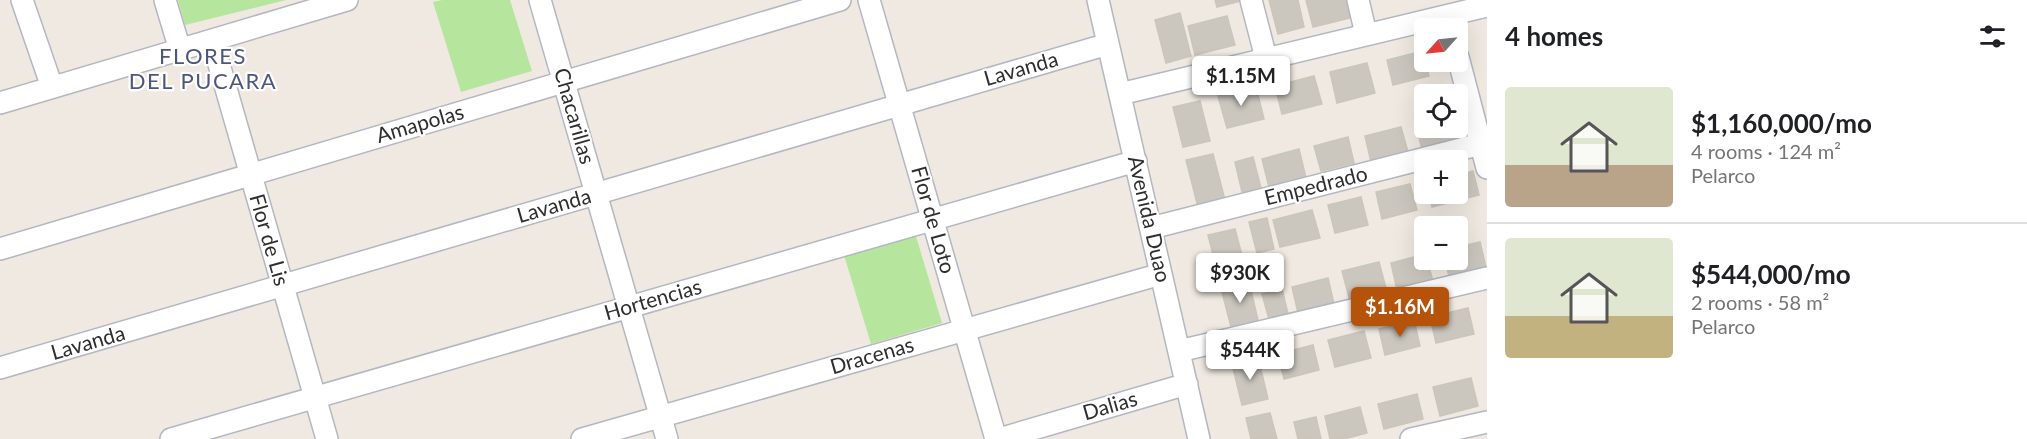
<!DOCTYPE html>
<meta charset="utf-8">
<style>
body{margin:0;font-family:Lato,sans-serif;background:#f6f6f6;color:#202124;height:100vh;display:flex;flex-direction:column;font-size:22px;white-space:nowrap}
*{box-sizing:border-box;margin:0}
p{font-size:20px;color:#757577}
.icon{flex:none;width:33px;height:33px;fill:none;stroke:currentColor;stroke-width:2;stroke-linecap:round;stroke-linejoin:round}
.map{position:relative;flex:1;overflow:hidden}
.side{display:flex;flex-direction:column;background:#fff;width:540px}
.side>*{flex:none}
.needle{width:39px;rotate:243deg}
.tools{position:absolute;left:1414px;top:18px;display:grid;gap:12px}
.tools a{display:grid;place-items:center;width:54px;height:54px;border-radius:6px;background:#fff;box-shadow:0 6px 24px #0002;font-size:30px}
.price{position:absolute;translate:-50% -51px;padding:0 14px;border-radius:6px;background:#fff;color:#222;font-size:20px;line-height:39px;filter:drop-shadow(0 2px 3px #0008)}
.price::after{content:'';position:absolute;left:50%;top:36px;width:18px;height:14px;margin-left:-9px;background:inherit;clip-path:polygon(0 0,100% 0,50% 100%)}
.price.current{background:#b45309;color:#fff}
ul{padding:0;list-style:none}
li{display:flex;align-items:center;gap:18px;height:150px;padding:0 18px}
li+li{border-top:2px solid #e0e0e0}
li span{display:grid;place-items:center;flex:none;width:168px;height:120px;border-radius:6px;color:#555}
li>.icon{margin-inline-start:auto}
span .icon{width:72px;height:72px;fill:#fffc;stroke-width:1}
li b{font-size:26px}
h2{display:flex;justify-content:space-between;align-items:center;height:72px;padding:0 18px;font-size:26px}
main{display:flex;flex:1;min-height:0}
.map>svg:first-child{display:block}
.green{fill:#b6e59e}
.building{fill:#cbc7bf;stroke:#cbc5ba;stroke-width:1.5}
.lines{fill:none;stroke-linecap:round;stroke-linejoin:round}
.minor-casing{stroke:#b4b7c1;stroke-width:24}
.minor{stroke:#fff;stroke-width:21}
.labels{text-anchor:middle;stroke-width:4.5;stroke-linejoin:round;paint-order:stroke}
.street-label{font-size:21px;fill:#2e2e2e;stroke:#fff}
.neighbourhood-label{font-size:22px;letter-spacing:1.5px;fill:#4d5680;stroke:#fff}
</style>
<main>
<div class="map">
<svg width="1487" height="439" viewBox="0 0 1487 439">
<rect width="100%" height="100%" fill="#efe9e1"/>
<path class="green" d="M178,0H286L185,25Z
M442,0H510L532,71L461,92L433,2Z
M915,233L942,323L871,344L844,255Z"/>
<path class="building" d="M1215,0H1241V1L1217,7Z
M1269,0H1298L1304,27L1278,34Z
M1306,0H1346L1350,18L1313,27Z
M1180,13L1191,56L1166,63L1155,20Z
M1227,16L1235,45L1195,55L1188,26Z
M1423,51L1429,76L1393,85L1387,60Z
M1367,63L1375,93L1337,103L1330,72Z
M1314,76L1322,104L1282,114L1275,86Z
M1256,87L1264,119L1227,128L1218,96Z
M1200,101L1210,141L1183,147L1173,107Z
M1425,120V128H1455L1459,140L1422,149L1415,122Z
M1401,127L1408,152L1371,162L1365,136Z
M1348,137L1354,163L1321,171L1314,146Z
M1299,149L1306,178L1269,187L1262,159Z
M1213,154L1225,200L1198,207L1186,160Z
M1253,157L1261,188L1242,192L1235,162Z
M1473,171L1479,195L1432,207L1429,194H1458V175Z
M1410,184L1417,210L1382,219L1376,192Z
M1361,197L1368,225L1335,233L1328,205Z
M1312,210L1320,238L1280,247L1273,220Z
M1267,218L1274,249L1257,253L1249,222Z
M1235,229L1245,267L1218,274L1208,235Z
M1480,242L1486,267L1449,276L1445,260H1458V247Z
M1425,254V260H1427L1433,281L1397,290L1391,263Z
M1379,262L1387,292L1350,301L1342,271Z
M1328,278L1334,304L1298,313L1292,287Z
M1249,282L1258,320L1231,327L1221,288Z
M1282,289L1288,314L1269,319L1262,294Z
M1468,308L1474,334L1436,343L1430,317Z
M1414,320L1420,346L1385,355L1379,329Z
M1364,331L1371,358L1335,367L1328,340Z
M1313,345L1319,370L1284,379L1278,354Z
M1258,357L1268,399L1242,405L1232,364Z
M1471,378L1478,406L1440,416L1433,387Z
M1417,394L1423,419L1384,429L1378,404Z
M1360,407L1367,433L1344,439H1330L1325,416Z
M1270,413L1277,439H1251L1246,418Z
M1316,417L1321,439H1298L1294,422Z"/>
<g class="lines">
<g class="minor-casing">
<path id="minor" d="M22,0L52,87
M165,0L180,50
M540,0L667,439
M869,0L996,439
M1098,0L1199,439
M1251,0L1266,58
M1358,0L1366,34
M212,40L327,439
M1458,57L1487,168
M1120,94L1487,6
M0,103L347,0
M1151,228L1481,144
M0,249L840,0
M1179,351L1487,278
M0,368L1108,44
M171,439L1136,161
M582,439L1161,274
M999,439L1187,384
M1411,439L1487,422"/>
</g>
<use href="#minor" class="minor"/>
</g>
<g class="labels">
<g class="street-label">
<text transform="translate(1021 69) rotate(-16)" y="7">Lavanda</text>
<text transform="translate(574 116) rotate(74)" y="7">Chacarillas</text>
<text transform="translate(420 124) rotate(-16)" y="7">Amapolas</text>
<text transform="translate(1316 186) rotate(-14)" y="7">Empedrado</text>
<text transform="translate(554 206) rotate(-16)" y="7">Lavanda</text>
<text transform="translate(1149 219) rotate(77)" y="7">Avenida Duao</text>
<text transform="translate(933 220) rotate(74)" y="7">Flor de Loto</text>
<text transform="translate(269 240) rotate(74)" y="7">Flor de Lis</text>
<text transform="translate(653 300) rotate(-16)" y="7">Hortencias</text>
<text transform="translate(88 343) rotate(-16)" y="7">Lavanda</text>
<text transform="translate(872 356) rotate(-16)" y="7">Dracenas</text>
<text transform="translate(1110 406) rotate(-16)" y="7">Dalias</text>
</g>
<g class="neighbourhood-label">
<text x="203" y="64">FLORES<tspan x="203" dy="25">DEL PUCARA</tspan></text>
</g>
</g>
</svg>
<div class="tools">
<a><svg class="needle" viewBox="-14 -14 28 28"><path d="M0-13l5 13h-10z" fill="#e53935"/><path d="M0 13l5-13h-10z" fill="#757577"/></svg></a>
<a><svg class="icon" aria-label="locate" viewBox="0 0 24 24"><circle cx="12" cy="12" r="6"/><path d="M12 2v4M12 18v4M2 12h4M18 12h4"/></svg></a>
<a>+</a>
<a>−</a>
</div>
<b class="price" style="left:1241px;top:107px">$1.15M</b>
<b class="price" style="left:1240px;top:304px">$930K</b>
<b class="price current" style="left:1400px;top:338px">$1.16M</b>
<b class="price" style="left:1250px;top:381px">$544K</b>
</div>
<section class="side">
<h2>4 homes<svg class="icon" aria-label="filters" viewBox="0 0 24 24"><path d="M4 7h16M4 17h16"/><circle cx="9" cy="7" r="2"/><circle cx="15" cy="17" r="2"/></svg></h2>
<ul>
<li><span style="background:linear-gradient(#dfe7d0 65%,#b9a48a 0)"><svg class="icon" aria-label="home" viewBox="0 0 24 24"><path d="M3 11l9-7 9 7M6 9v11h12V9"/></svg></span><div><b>$1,160,000/mo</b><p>4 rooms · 124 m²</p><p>Pelarco</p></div></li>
<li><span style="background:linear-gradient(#dfe7d0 65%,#c2b280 0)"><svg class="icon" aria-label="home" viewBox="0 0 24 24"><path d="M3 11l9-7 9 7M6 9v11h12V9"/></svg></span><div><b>$544,000/mo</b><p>2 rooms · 58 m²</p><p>Pelarco</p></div></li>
</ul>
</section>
</main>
